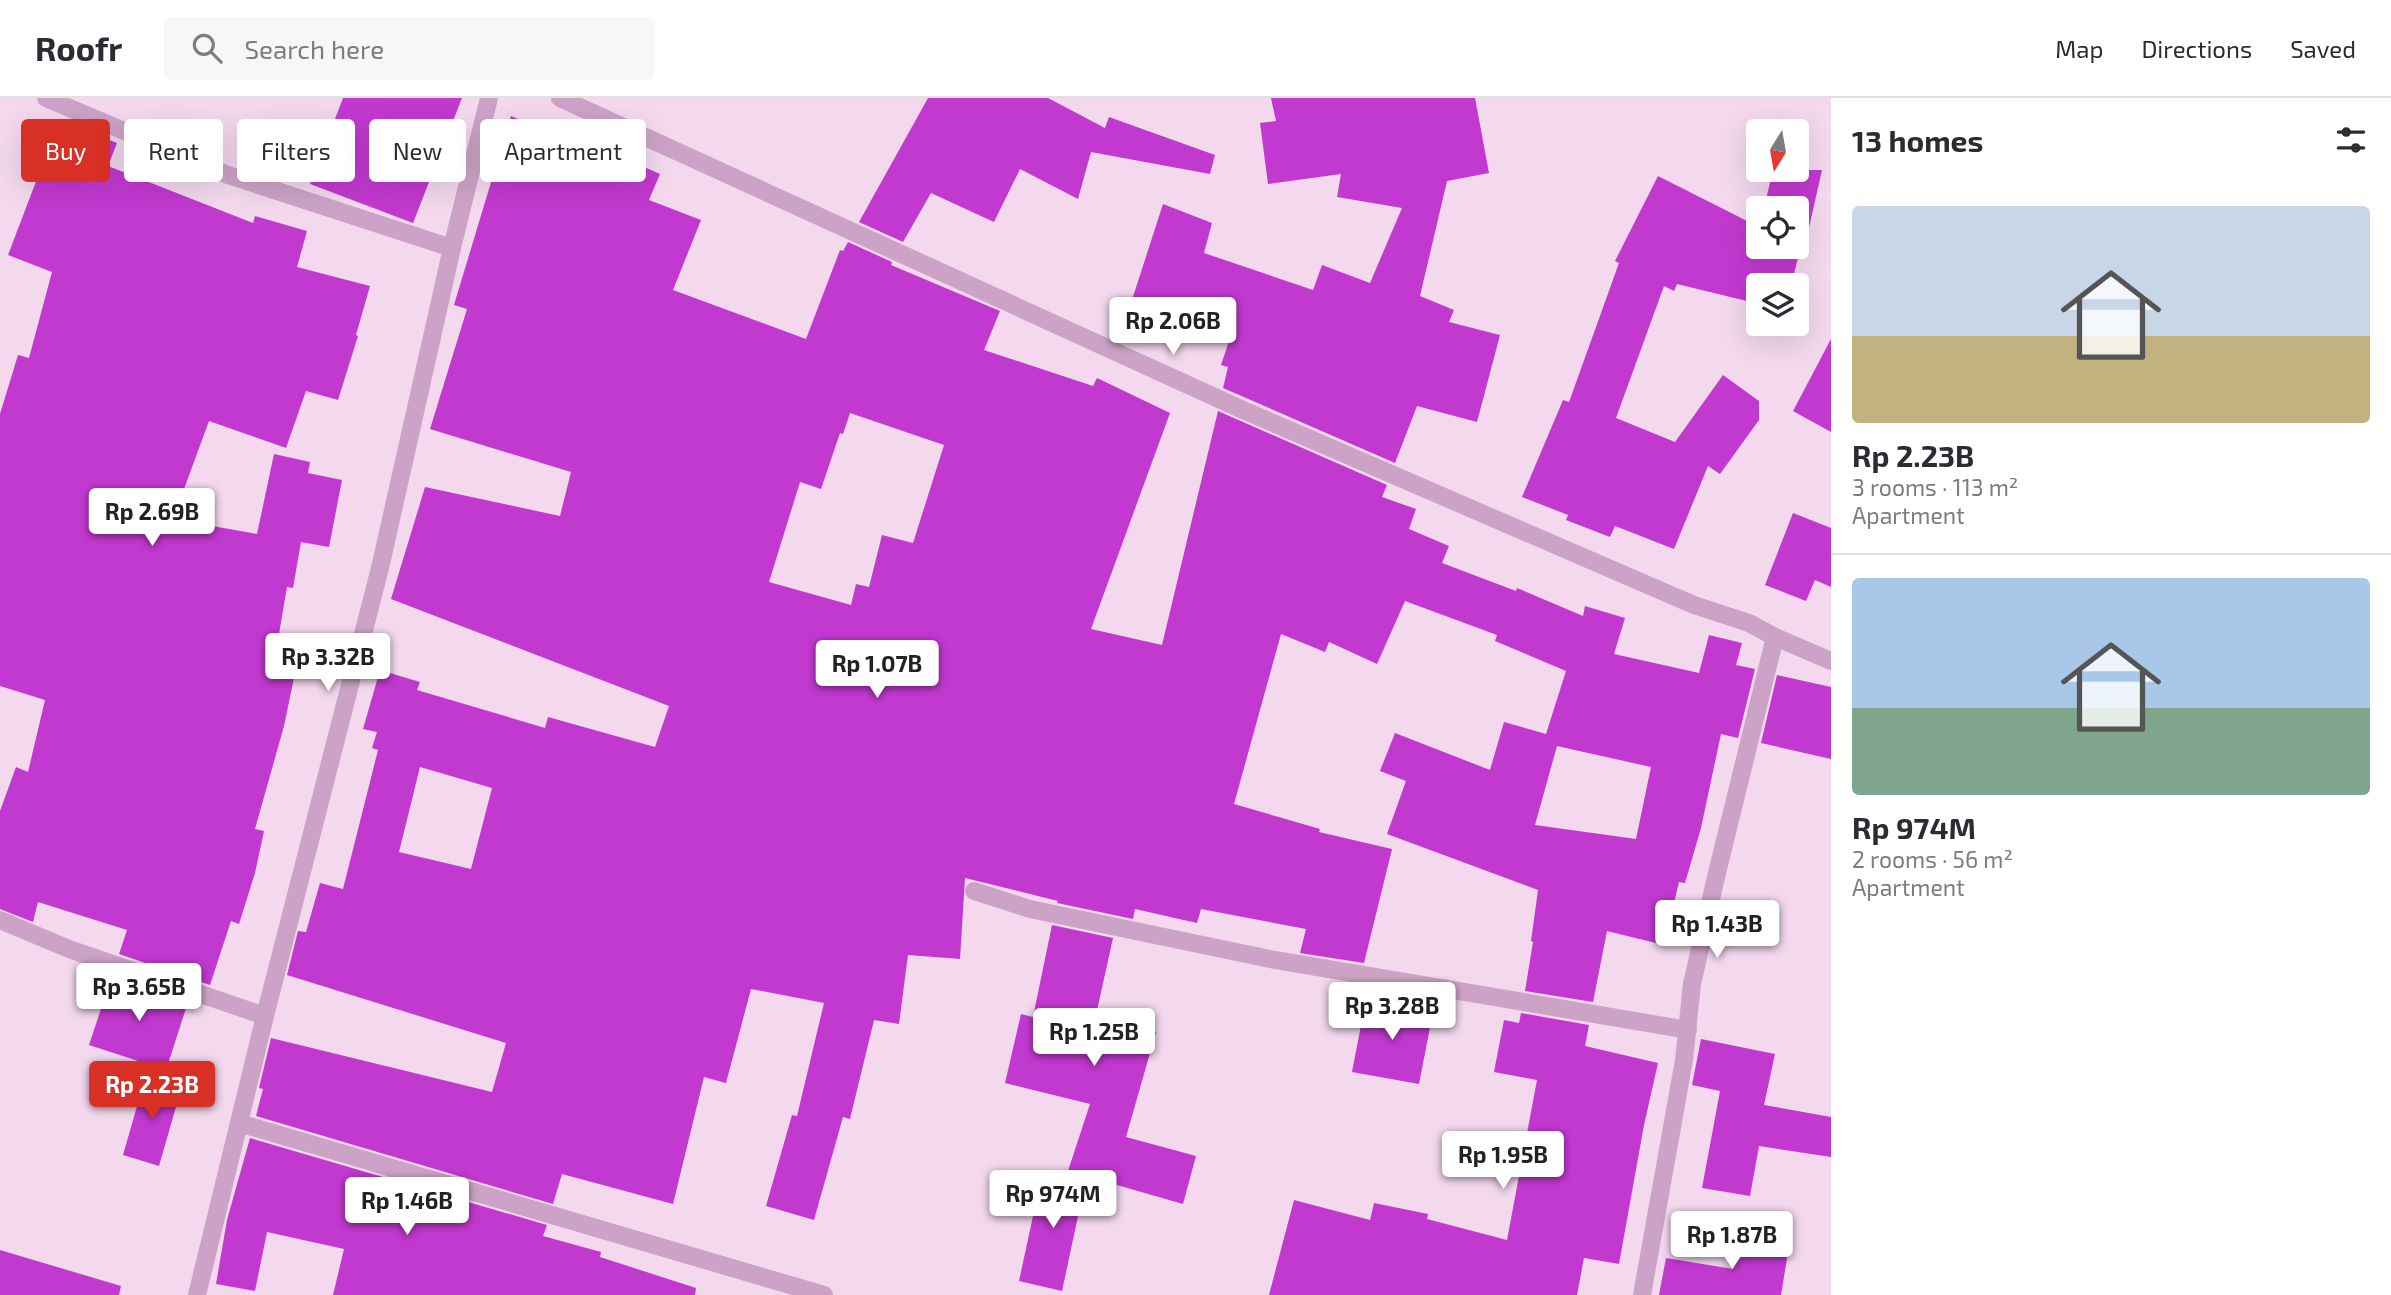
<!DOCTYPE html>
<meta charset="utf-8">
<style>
body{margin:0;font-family:"Exo 2",sans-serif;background:#f7f7f7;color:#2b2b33;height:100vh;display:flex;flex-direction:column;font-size:26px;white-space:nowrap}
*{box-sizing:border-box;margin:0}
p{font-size:23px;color:#7c7c81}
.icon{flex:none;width:38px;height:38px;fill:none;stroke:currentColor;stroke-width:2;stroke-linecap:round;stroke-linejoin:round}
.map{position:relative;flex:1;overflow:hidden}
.panel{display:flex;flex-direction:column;background:#fff;width:560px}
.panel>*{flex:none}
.guide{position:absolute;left:21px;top:21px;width:665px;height:63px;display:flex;gap:14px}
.needle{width:46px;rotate:191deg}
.tools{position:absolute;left:1746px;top:21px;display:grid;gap:14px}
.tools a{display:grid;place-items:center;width:63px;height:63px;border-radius:7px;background:#fff;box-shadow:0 7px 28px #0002;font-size:35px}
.price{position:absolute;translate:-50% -60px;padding:0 16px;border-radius:7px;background:#fff;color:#222;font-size:23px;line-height:46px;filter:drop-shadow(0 2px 4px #0008)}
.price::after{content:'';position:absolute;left:50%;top:42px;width:21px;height:16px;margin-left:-10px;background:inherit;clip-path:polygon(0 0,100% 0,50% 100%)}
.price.selected{background:#d93025;color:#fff}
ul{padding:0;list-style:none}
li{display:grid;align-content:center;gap:14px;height:371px;padding:0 21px}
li+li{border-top:2px solid #e1e1e2}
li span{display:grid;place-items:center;height:217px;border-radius:7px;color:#555}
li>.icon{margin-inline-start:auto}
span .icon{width:126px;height:126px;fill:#fffc;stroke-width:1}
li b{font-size:30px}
h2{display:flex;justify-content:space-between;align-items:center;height:84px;padding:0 21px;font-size:30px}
.chip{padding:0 24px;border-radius:7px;background:#fff;box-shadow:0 7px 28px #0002;font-size:24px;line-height:63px}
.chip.selected{background:#d93025;color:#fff}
header{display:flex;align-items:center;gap:42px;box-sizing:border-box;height:98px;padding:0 35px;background:#fff;border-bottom:2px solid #e1e1e2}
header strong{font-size:33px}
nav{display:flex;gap:38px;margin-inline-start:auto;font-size:24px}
.search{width:490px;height:63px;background:#f7f7f7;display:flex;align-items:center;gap:18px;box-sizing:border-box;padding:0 24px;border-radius:7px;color:#7c7c81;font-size:26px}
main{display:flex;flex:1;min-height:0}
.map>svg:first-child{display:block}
.building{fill:#c239d0;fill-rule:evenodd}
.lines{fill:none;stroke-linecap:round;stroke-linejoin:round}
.street{stroke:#cca3c7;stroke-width:18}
</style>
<header>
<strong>Roofr</strong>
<div class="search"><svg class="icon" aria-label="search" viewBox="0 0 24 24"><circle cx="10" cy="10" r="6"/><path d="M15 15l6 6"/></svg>Search here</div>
<nav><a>Map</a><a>Directions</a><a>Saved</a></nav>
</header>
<main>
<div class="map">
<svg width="1831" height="1197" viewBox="0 0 1831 1197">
<rect width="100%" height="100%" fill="#f3d8ee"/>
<path class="building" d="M343,0H462L413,125L310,86Z
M928,0H1048L1105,30L1109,19L1215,57L1210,76L1091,54L1078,101L1020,71L994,124L931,95L903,144L859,124Z
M1271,0H1475L1489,75L1447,83L1420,198L1454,212L1449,224L1500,237L1477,324L1417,308L1395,365L1223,290L1228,269L1221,267L1231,237L1131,205L1163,106L1212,125L1204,155L1313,192L1322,167L1370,185L1402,110L1337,99L1341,76L1268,86L1260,25L1276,23Z
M511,18L556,37L570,36L660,76L649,102L701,122L673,192L806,241L840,152L843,153L848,144L892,164L891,167L1000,213L984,252L1093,288L1097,280L1170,315L1091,531L1162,547L1218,313L1387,387L1382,399L1416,411L1409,431L1449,448L1442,465L1516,493L1517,490L1583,518L1585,508L1625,520L1614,556L1699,575L1709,537L1742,545L1736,567L1755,571L1738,640L1721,636L1701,730L1685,785L1679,784L1664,847L1607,833L1593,904L1525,893L1533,844L1531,843L1538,792L1387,736L1406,683L1380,673L1395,635L1490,672L1504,624L1546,636L1566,573L1495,543L1497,537L1405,503L1377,566L1329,544L1325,554L1281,536L1234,706L1320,731L1319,734L1392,751L1364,865L1300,855L1306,831L1201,811L1197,825L1135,811L1133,821L1057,805L1058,803L965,780L960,861L908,857L899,926L874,922L850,1021L843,1019L814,1122L766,1108L792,1017L797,1018L824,905L751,891L726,985L704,979L673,1106L562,1076L553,1106L256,1018L263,991L259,990L271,940L492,994L506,945L287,877L298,833L306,834L320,785L343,791L378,652L372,650L377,634L363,631L380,572L420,584L417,592L545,630L548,619L655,649L669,608L391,501L425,389L560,418L571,374L430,331L467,211L454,207ZM850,315L944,347L913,445L882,437L869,489L856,486L851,507L769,484L800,384L821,391L840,335L843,336ZM1557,648L1651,669L1636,741L1535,727ZM420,669L492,690L471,771L399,754Z
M59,23L117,45L108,68L253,125L255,118L307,133L297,169L370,188L356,237L358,238L338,302L306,293L286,350L209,323L173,421L257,436L274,356L310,364L308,375L342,382L329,449L301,444L293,490L287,489L273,571L295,575L284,628L255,731L264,733L255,775L239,826L231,823L210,887L119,856L127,832L38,804L33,824L0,811V713L16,669L28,674L45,602L0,588V316L18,257L29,260L52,174L8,157Z
M1773,72H1822L1808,134L1805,133L1791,187H1759V206L1677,186L1674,193L1664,188L1616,320L1675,344L1723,277L1759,303V322L1720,376L1708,368L1674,451L1615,428L1610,439L1566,422L1568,417L1522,399L1563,302L1569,304L1619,165L1615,163L1658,78L1759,129V149H1797V110H1764Z
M1831,241V334L1793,313Z
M1793,415L1831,430V489L1815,482L1806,503L1765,487Z
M1777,577L1831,589V661L1761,645Z
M1052,827L1113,840L1096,917L1156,934L1126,1039L1196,1058L1183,1106L1068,1073L1090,1006L1005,985L1021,916L1033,919Z
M112,878L188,904L166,972L89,947Z
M1366,901L1433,914L1419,986L1352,974Z
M1521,915L1589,927L1585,948L1658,965L1644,1027L1619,1166L1584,1160L1577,1197H1269L1294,1102L1370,1122L1374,1105L1428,1116L1427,1121L1507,1142L1537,982L1494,974L1504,922L1519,925Z
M1701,941L1775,956L1764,1007L1831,1019V1059L1759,1048L1750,1098L1702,1090L1720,993L1692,987Z
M146,977L182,988L159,1068L123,1057Z
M250,1040L547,1127L543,1138L601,1154L600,1159L696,1190L695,1197H333L344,1151L267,1134L255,1193L216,1186L227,1122Z
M1043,1072L1086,1081L1062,1193L1019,1183Z
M1738,1134L1790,1142L1781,1197H1659L1666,1160L1733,1171Z
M0,1152L121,1188L119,1197H0Z"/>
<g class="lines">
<path class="street" d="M46,0L228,77L452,150
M560,0L1243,312L1694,507L1749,525L1775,539
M974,793L1030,811L1270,861L1688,932
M0,822L69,851L265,918
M239,1025L824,1197
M197,1197L265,918L380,470L452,150L489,0
M1642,1197L1684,962L1692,886L1716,779L1775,539L1831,563"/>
</g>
</svg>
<div class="tools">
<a><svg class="needle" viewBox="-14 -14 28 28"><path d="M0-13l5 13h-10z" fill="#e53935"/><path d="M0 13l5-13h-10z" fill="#7c7c81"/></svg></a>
<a><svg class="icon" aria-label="locate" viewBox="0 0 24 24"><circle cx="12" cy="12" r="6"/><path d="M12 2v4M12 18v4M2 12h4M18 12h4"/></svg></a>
<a><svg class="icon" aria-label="layers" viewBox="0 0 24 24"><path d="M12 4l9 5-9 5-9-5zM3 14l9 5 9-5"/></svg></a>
</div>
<b class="price" style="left:1173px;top:259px">Rp 2.06B</b>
<b class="price" style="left:152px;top:450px">Rp 2.69B</b>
<b class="price" style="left:328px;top:595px">Rp 3.32B</b>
<b class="price" style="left:877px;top:602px">Rp 1.07B</b>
<b class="price" style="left:1717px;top:862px">Rp 1.43B</b>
<b class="price" style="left:139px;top:925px">Rp 3.65B</b>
<b class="price" style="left:1392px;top:944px">Rp 3.28B</b>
<b class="price" style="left:1094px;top:970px">Rp 1.25B</b>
<b class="price selected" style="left:152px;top:1023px">Rp 2.23B</b>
<b class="price" style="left:1503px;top:1093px">Rp 1.95B</b>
<b class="price" style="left:1053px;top:1132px">Rp 974M</b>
<b class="price" style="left:407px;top:1139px">Rp 1.46B</b>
<b class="price" style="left:1732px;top:1173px">Rp 1.87B</b>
<div class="guide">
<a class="chip selected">Buy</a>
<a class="chip">Rent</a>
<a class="chip">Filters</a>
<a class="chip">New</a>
<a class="chip">Apartment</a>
</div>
</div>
<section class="panel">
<h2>13 homes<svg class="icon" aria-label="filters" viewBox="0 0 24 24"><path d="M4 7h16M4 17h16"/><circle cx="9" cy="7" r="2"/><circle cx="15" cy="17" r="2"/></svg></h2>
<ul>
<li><span style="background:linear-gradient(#c9d6e8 60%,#c2b280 0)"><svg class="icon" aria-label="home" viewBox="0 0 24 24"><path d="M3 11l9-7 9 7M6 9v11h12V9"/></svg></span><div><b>Rp 2.23B</b><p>3 rooms · 113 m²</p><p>Apartment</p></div></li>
<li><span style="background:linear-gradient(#a9c7e8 60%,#7fa58c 0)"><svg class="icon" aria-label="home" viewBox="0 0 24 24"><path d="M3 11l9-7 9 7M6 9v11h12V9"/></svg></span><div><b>Rp 974M</b><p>2 rooms · 56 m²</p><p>Apartment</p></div></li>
</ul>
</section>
</main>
